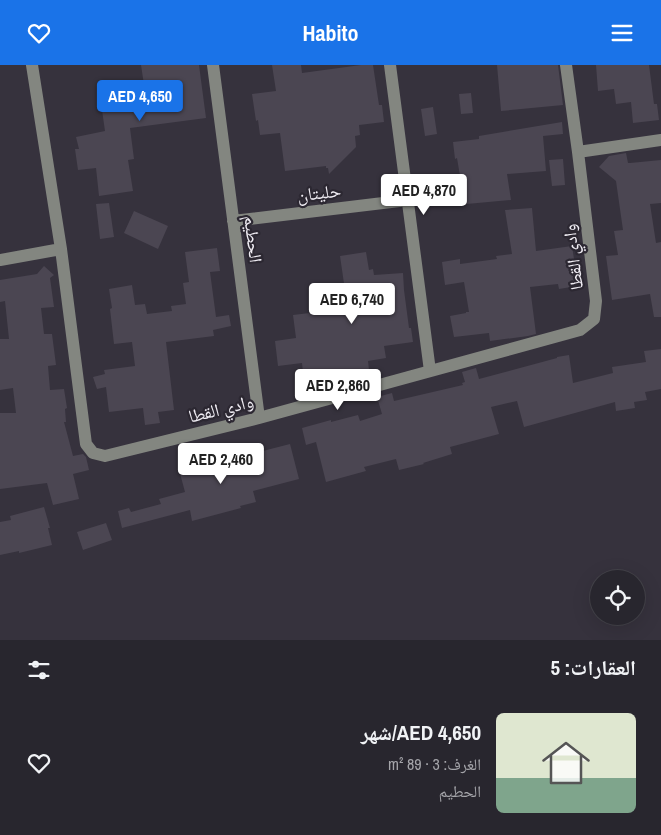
<!DOCTYPE html>
<html lang="ar">
<meta charset="utf-8">
<style>
body{margin:0;font-family:"Archivo Narrow","Noto Naskh Arabic",sans-serif;background:#302e36;color:#f1f3f6;direction:rtl;height:100vh;display:flex;flex-direction:column;font-size:19px;white-space:nowrap}
*{box-sizing:border-box;margin:0}
p{font-size:16px;color:#a5a5aa}
.icon{flex:none;width:28px;height:28px;fill:none;stroke:currentColor;stroke-width:2;stroke-linecap:round;stroke-linejoin:round}
.map{position:relative;height:575px;overflow:hidden;direction:ltr}
.panel{display:flex;flex-direction:column;background:#28262e;flex:1}
.panel>*{flex:none}
.tools{position:absolute;left:590px;top:505px;display:grid;gap:10px}
.tools a{display:grid;place-items:center;width:55px;height:55px;border-radius:50%;background:#28262e;box-shadow:0 5px 20px #0002,0 0 0 1px #44434a;font-size:25px}
.price{position:absolute;translate:-50% -42px;padding:0 11px;border-radius:5px;background:#fff;color:#222;font-size:16px;line-height:32px;filter:drop-shadow(0 1px 2px #0008)}
.price::after{content:'';position:absolute;left:50%;top:30px;width:15px;height:11px;margin-left:-8px;background:inherit;clip-path:polygon(0 0,100% 0,50% 100%)}
.price.active{background:#1a73e8;color:#fff}
ul{padding:0;list-style:none}
li{display:flex;align-items:center;gap:15px;height:125px;padding:0 25px}
li span{display:grid;place-items:center;flex:none;width:140px;height:100px;border-radius:8px;color:#555}
li>.icon{margin-inline-start:auto}
span .icon{width:60px;height:60px;fill:#fffc;stroke-width:1}
li b{font-size:21px}
h2{display:flex;justify-content:space-between;align-items:center;height:60px;padding:0 25px;font-size:21px}
header{display:flex;justify-content:space-between;align-items:center;height:65px;padding:0 25px;background:#1a73e8;color:#fff;font-size:22px;font-weight:800}
.map>svg:first-child{display:block}
.building{fill:#4b4652}
.lines{fill:none;stroke-linecap:round;stroke-linejoin:round}
.minor{stroke:#838680;stroke-width:12}
.labels{text-anchor:middle;stroke-width:4.5;stroke-linejoin:round;paint-order:stroke}
.street-label{font-size:18px;fill:#f0edf4;stroke:#2c2832}
</style>
<header><svg class="icon" aria-label="menu" viewBox="0 0 24 24"><path d="M4 6h16M4 12h16M4 18h16"/></svg>Habito<svg class="icon" aria-label="heart" viewBox="0 0 24 24"><path d="M12 20l-8-8c-3-5 5-10 8-4 3-6 11-1 8 4z"/></svg></header>
<div class="map">
<svg width="661" height="575" viewBox="0 0 661 575">
<rect width="100%" height="100%" fill="#36323d"/>
<path class="building" d="M141,0H199L206,53L130,63L134,94L128,95L133,126L99,131L96,103L78,105L75,84H79L76,72L105,66L101,38L146,33Z
M272,0H301L302,8L361,0H373L379,40H382L384,57L359,60L360,70L355,71L356,82L329,109L328,103H326V101L285,106L280,68L260,70L258,55L256,56L252,29L276,26Z
M497,0H558L563,40L501,46Z
M596,0H649L654,39H657L659,55L633,58L631,37L616,39L614,24L598,26Z
M471,28L473,48L461,49L459,29Z
M433,42L437,69L425,71L421,44Z
M562,57L563,69L543,71L546,106L507,109L511,135L445,141L443,119L461,117L457,93L455,94L453,77L479,74V71Z
M626,88L628,98H630L661,95V138L650,139L656,178L661,177V252H654L650,229L612,235L606,191L618,190L614,166L623,165L616,116L599,102L609,91Z
M563,94L565,120L552,121L549,95Z
M109,138L114,172L100,174L96,139Z
M532,143L536,186L572,181L574,194L573,195L577,221L559,224L558,219L530,222L536,269L528,271L490,276L489,268L454,272L450,251L466,248V247H469L464,217L445,220L442,197L460,194V199L497,194L496,191L512,189L505,145Z
M134,146L168,161L158,184L124,168Z
M217,183L220,206L210,207L216,252L229,250L231,261L213,265L214,271L166,277L174,345L158,347L160,358L145,360L143,343L109,347L106,322L97,324L93,312L105,309L104,305L135,301L132,277L114,279L110,244L112,243L109,224L132,220L135,240L145,239L147,249L172,246L171,241L186,239L183,218L189,217L185,187Z
M366,187L369,205L373,204L374,210L403,208L404,225L409,263H411L413,277L384,281L386,293L368,296L370,314L351,319L348,304L330,306V304L303,308L302,298L278,301L275,276L296,273L293,250L318,247V250L344,246L343,239H347L340,191Z
M44,201L54,210L50,213L54,242L41,243L44,269H52L56,300L48,301L50,325L64,324L67,343L65,344L66,357H64L73,391L83,389L86,392L89,405L73,409L79,434L53,440L47,418L0,424V348H16L13,323L0,325V274H9L5,236L0,237V215L37,209Z
M661,284V324L645,327L647,335L634,337L635,343L616,346L615,337L524,362L517,336L491,342L499,369L450,382L452,389L423,398L424,399L399,405L396,394L364,402L366,406L326,417L316,377L306,380L302,363L331,355V357L358,350L360,356L382,349L377,332L392,328L394,336L463,320L462,318L465,317L462,307L476,303L479,314L557,293V292L569,290L573,318L613,308L612,302L646,297L644,286Z
M290,379L299,414L253,426L256,437L240,441L241,443L192,456L190,445L122,463L118,446L129,443L131,447L161,439L159,434L185,427L178,401L226,389L228,395Z
M44,442L50,463H48L52,480L19,488V486L0,490V457L11,455L10,451Z
M106,458L112,475L83,485L77,467Z"/>
<g class="lines">
<path class="minor" d="M32,0L61,184L86,379L93,388L105,391L259,353L580,265L594,254L596,236L578,87L566,0
M213,0L259,353
M390,0L430,306
M578,87L661,75
M233,156L408,135
M0,195L61,184"/>
</g>
<g class="labels">
<g class="street-label">
<text transform="translate(319 128) rotate(-7)" y="6">حليتان</text>
<text transform="translate(253 174) rotate(83)" y="6">الحطيم</text>
<text transform="translate(573 192) rotate(-97)" y="6">وادي القطا</text>
<text transform="translate(221 344) rotate(-14)" y="6">وادي القطا</text>
</g>
</g>
</svg>
<div class="tools">
<a><svg class="icon" aria-label="locate" viewBox="0 0 24 24"><circle cx="12" cy="12" r="6"/><path d="M12 2v4M12 18v4M2 12h4M18 12h4"/></svg></a>
</div>
<b class="price active" style="left:140px;top:57px">AED 4,650</b>
<b class="price" style="left:424px;top:151px">AED 4,870</b>
<b class="price" style="left:352px;top:260px">AED 6,740</b>
<b class="price" style="left:338px;top:346px">AED 2,860</b>
<b class="price" style="left:221px;top:420px">AED 2,460</b>
</div>
<section class="panel">
<h2>العقارات: 5<svg class="icon" aria-label="filters" viewBox="0 0 24 24"><path d="M4 7h16M4 17h16"/><circle cx="9" cy="7" r="2"/><circle cx="15" cy="17" r="2"/></svg></h2>
<ul>
<li><span style="background:linear-gradient(#dfe7d0 65%,#7fa58c 0)"><svg class="icon" aria-label="home" viewBox="0 0 24 24"><path d="M3 11l9-7 9 7M6 9v11h12V9"/></svg></span><div><b>AED 4,650/شهر</b><p>الغرف: 3 · 89 m²</p><p>الحطيم</p></div><svg class="icon" aria-label="heart" viewBox="0 0 24 24"><path d="M12 20l-8-8c-3-5 5-10 8-4 3-6 11-1 8 4z"/></svg></li>
</ul>
</section>
